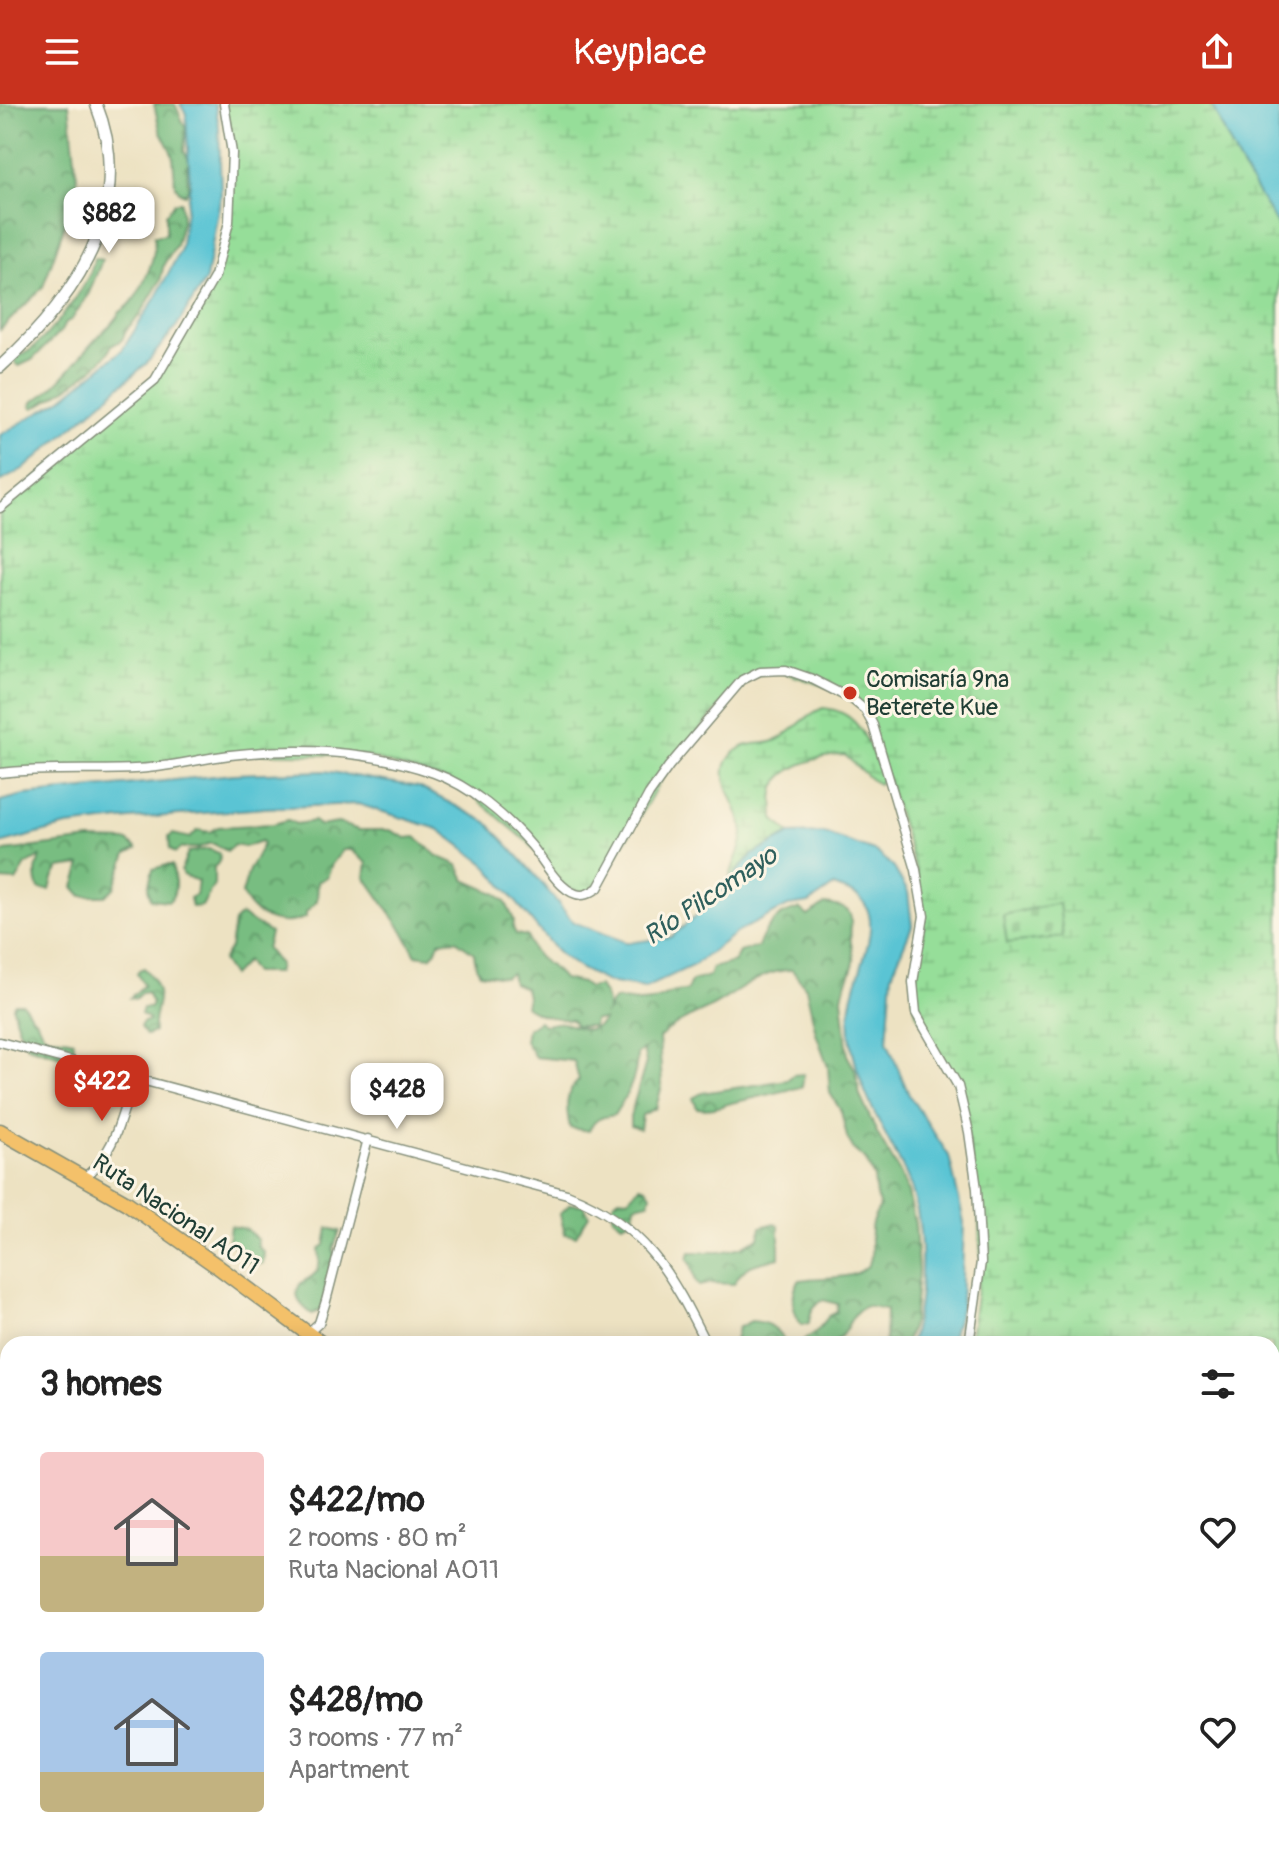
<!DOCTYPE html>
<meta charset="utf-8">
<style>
body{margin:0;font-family:Pangolin,sans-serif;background:#f6f6f6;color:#222;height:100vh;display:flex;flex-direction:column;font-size:30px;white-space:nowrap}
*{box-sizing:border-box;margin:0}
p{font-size:26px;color:#767676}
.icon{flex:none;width:44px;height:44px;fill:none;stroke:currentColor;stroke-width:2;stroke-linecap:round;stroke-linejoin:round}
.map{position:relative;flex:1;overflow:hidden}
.sheet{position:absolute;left:0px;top:1232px;width:1280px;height:514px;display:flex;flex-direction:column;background:#fff;border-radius:24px 24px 0 0;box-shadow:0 4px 20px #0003}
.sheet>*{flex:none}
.price{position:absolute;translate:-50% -68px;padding:0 18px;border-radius:16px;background:#fff;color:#222;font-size:26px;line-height:52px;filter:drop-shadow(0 2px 4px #0008)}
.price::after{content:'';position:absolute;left:50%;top:48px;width:24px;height:18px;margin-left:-12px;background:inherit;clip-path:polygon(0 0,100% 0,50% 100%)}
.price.current{background:#c8321e;color:#fff}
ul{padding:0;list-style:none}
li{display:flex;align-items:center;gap:24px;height:200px;padding:0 40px}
li span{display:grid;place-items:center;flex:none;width:224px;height:160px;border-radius:8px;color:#555}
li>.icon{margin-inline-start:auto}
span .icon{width:96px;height:96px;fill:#fffc;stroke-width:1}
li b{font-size:34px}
h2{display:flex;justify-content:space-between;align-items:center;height:96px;padding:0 40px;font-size:34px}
header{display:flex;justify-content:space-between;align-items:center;height:104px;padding:0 40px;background:#c8321e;color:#fff;font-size:36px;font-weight:600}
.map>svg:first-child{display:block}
.forest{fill:url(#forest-crowns);stroke:#4c7d5a;stroke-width:2}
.wetland{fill:url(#wetland-marsh);stroke:#5a8e66;stroke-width:2}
.cemetery{fill:url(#cemetery-stones);stroke:#5a8e66;stroke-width:2}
.water{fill:#5ac4d4;stroke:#3c8084;stroke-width:2}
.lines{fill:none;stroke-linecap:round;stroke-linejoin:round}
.minor-casing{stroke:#86907b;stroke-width:11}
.tertiary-casing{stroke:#86907b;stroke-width:14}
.primary-casing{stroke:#86907b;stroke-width:17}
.minor{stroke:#fff;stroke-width:8}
.tertiary{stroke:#fff;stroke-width:11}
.primary{stroke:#f4c16a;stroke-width:14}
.poi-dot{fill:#c8321e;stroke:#fcf5e5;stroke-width:3}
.labels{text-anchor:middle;stroke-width:6;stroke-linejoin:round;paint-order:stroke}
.poi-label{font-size:24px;fill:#1f3d34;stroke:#fcf5e5;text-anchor:start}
.street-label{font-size:24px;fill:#1f3d34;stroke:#fcf5e5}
.water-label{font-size:26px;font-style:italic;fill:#2e5f5c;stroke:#fcf5e5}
</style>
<header><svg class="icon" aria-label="menu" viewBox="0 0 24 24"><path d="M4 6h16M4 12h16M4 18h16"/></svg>Keyplace<svg class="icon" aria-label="share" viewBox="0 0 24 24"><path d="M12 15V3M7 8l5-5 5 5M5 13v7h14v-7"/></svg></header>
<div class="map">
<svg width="1279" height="1745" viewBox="0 0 1279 1745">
<defs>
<pattern id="forest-crowns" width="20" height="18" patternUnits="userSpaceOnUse" patternTransform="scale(2)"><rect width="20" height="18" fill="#78bd81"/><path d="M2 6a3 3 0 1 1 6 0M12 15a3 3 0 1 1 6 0" fill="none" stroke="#629b6a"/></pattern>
<pattern id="wetland-marsh" width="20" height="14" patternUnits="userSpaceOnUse" patternTransform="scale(2)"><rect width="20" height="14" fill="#96de99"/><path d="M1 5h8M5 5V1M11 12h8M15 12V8" fill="none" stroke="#81bf84"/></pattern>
<pattern id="cemetery-stones" width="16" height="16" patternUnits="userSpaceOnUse" patternTransform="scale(2)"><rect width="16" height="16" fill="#96de99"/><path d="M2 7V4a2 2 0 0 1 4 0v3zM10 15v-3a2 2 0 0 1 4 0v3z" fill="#81bf84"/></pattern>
</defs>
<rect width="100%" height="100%" fill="#fcf5e5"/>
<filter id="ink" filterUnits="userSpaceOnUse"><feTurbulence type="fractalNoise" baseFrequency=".0125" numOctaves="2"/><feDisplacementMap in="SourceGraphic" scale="16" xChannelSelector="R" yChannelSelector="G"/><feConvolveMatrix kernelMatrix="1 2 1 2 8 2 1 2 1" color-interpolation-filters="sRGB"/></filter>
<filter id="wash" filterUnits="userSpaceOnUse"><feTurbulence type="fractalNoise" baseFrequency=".006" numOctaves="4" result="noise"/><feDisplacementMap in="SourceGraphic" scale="32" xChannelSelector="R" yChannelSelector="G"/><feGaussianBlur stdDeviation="1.8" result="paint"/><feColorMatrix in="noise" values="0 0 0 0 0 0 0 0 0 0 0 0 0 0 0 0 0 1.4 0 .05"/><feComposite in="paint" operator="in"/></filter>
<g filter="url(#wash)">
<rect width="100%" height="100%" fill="#ede2c2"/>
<path class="forest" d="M0,0H69L78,83L43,183L0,226Z
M154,0H175L186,25L184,47L190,58L187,62L188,85L185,90L180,88L175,81L173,51L160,26Z
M175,98H181L182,117L176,141L164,160L160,177L140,211L126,226L122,236L111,242C107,260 52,295 34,304L31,302L34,297C60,282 75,257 96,235C107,222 111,225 120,208C139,198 158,153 154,132L166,130V110Z
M94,154L102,156L89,189L72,215L65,219L61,227L32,256L19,262L15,259L16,253C21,251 29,248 33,244C51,228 93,178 94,154Z
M288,716L296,720L314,717L320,722L338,719L359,726H390L406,734L416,733L437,752L458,761L465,776L497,790L506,799L514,816L513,824L516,830L527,832C535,860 550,857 563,875L582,879L588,884L599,882L606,894L608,908L610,900L616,895C630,897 642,900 655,896C667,891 673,887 686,887L692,877L709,872L712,864L734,858L739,848L758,843C766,822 777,809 800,805L808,812L825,800C861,804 848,813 851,839C852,845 855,852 854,858C852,870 843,881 842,894L848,953L855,965L860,992L878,1031L900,1069L908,1089L915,1120L918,1168L913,1218L905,1240L885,1238L886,1205C880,1205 872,1201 867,1202C848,1206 850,1232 831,1239C823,1243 808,1240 798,1240L816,1228L829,1212L837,1208L838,1200L823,1196C813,1201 810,1208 809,1219L802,1221C792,1209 790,1188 800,1176C817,1173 834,1175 851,1171C880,1163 869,1146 871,1125C871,1117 876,1109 880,1103L876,1092L874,1074L866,1056L854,1046L847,1033L841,1007L830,989L828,963L816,929L806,884L792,866C761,865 734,892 707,905C687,914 676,919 659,934L662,981L656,1004L642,1011L640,1025L630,1022V1013L646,958L643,946L637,950C637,975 627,991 614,1011C601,1013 594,1015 589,1027L570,1024C566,1005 564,990 579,976L574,957L535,953L525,937L527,925L539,917L543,921C550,921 555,918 562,919C580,922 589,933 604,916H594L593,922H576L572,916C555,914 539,913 525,902L527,893L525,884L513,879L511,869L504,873L480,869L476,862L474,849L456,836L439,838L435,848L430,853L416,851L403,827L365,773L367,759L351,746H343L332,760L327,773L318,778L317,797L306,808V813C282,825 254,815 242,790L249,766L263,740L261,737L245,743L234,741L227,747L214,740H208L198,744H181L175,749L170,745L169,733L173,730L190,734L198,726L210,728L218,723L273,720Z
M90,736L128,737L137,745L127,750L114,784L105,792H82L74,783L81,761L59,764L53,774L50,786L39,785C34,772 36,764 40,753L26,761L16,777L0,776V750L5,747Z
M208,745L219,749C221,756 219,759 214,763V780L202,802L192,803L190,794L196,791L198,777L183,771L181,767L188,748Z
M167,761H172C175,772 178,789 169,797L151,795L148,784L153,765Z
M241,811L270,829L266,845L279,860L277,869H254L246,857L232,872L222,857L230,844L234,818Z
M144,864C171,894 151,899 154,928L146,931L140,923L143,918L149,917L148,914L141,910L143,904H150L152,899L147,888L141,889L135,895L130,894L144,881L137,870L139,866Z
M15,899H22C28,904 29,912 37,917C45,942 53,929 73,936L74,942L67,952H61L27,942C21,929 14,916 13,902Z
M804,970L802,983C781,987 761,993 740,997C722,1000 717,1007 697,1004L693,994L702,989L787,976L793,971Z
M640,1082L647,1084L651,1090L649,1098L635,1101L633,1115L622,1120L613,1113V1099L619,1094L628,1095Z
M570,1100L583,1101L589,1111L576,1132L565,1130L560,1110Z
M774,1119L779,1122V1154C758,1160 745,1158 734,1180L712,1179L699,1182C692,1173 695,1163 688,1155L690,1148H722L742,1143L759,1134L761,1123Z
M230,1122L246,1125L257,1135L258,1143L264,1148L263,1159L253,1162L245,1154L241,1145L228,1138Z
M328,1124L340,1127L333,1145L335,1152L330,1162L333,1167L331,1174L325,1179L328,1185L321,1206L312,1210C300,1201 291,1191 302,1178C320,1170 321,1163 319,1145L325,1141Z
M751,1217C770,1218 776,1224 787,1240H734L738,1224Z"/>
<path class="wetland" d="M224,0H1211L1238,56L1279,124V1745H1138L1135,1738H1272V1240H969L981,1158L977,1085L958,982L916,909L913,893L923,828L916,766L865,606L834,585L773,565L742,576L669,662L608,767L587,790L565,783L529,739L459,680L365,652L257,649L133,665L0,669V404L155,276L215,172L229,118L232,49Z
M823,604C863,607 868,643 883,674L879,680L870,675L845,651C823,651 778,662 774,688C772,696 774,706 774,715L790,730L752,751L729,777C732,760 742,746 743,729C743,701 703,667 741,644C752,637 765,642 777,636C794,628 803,612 823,604Z"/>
<path class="cemetery" d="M1059,799L1063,833L1007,839L1003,811Z"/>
<path class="water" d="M180,0H215L219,22L221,90L206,175L176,223L147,259L26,363L0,378V331L62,295L122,246L156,193L180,147L190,80L186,10Z
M1211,0H1279V124L1238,56Z
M325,667L419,683L487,718L536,772L573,818L628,839L671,833L704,805L752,751L790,730L824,729L877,748L894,764L908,788L912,822L892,870L887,937L909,991L949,1052L964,1118L961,1203L950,1240H910C925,1192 927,1112 904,1066C881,1020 860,990 851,938C848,920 850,900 855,883C862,858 884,811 857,792C850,788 841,785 834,782L809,799L788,802L737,828L694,861L645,884L607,878L579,864L558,849L485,760L438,725L358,700L264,704L130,715L67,722L0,740V697L24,691L234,670Z"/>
</g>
<g filter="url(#ink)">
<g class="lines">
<g class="minor-casing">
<path id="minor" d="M0,404L155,276L215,172L229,118L232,49L224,0
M0,669C45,664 89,667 134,665C166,664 198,655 230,651C298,643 369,646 434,669C470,682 506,712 531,741C543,755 557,784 576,790C585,793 591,788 598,784L649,690L669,662L742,576L760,567L786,566L812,575L853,596L865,606L873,621L916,766L924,812L913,878L916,909L958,982L969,1028L977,1085L981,1158L969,1240
M0,938L567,1090C644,1120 671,1169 706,1240
M84,1074C117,1047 120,1013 134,974
M309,1228L319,1219L326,1197L368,1035
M1272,1642L1279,1641
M963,1738L967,1745
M1135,1738L1138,1745
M48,1745L51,1738"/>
</g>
<g class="tertiary-casing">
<path id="tertiary" d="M0,263C75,195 138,105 96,0"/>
</g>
<g class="primary-casing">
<path id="primary" d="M0,1027L127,1099L217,1162L322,1240
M787,1738L793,1745"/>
</g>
<use href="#minor" class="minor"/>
<use href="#tertiary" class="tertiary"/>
<use href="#primary" class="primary"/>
</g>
</g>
<circle class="poi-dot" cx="850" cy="589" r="8"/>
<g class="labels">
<g class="poi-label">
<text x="866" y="583">Comisaría 9na<tspan x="866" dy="28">Beterete Kue</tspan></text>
</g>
<g class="street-label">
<text transform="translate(176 1110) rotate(34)" y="8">Ruta Nacional A011</text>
</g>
<g class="water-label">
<text transform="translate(710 791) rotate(-34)" y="9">Río Pilcomayo</text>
</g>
</g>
</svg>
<b class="price" style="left:109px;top:151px">$882</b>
<b class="price current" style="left:102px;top:1019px">$422</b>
<b class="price" style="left:397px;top:1027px">$428</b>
<section class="sheet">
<h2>3 homes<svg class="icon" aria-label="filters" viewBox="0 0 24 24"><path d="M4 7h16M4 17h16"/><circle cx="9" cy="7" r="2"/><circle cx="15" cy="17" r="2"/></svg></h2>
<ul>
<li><span style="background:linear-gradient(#f6c9c9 65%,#c2b280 0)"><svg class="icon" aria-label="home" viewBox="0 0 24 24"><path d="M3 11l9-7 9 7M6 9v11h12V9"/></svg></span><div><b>$422/mo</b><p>2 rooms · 80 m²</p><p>Ruta Nacional A011</p></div><svg class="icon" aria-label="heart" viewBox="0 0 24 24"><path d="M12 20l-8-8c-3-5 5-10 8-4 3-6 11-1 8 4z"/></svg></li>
<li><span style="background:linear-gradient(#a9c7e8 75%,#c2b280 0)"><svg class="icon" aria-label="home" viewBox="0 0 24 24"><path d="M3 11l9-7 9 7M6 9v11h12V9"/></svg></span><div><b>$428/mo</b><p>3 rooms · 77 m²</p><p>Apartment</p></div><svg class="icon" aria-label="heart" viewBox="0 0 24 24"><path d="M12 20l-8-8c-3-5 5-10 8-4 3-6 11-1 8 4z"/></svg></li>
</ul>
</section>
</div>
